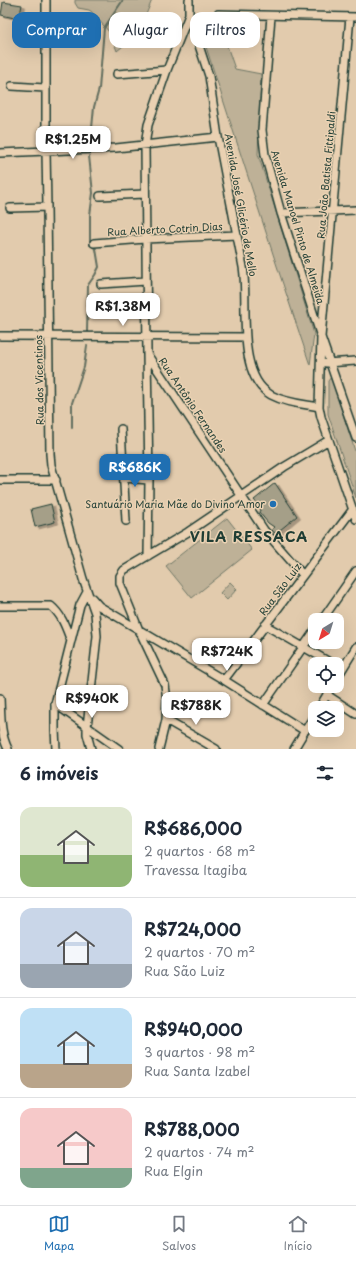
<!DOCTYPE html>
<html lang="pt">
<meta charset="utf-8">
<style>
body{margin:0;font-family:"Playpen Sans",sans-serif;background:#f2f2f3;color:#1f2937;height:100vh;display:flex;flex-direction:column;font-size:15px;white-space:nowrap}
*{box-sizing:border-box;margin:0}
p{font-size:13px;color:#747a83}
.icon{flex:none;width:22px;height:22px;fill:none;stroke:currentColor;stroke-width:2;stroke-linecap:round;stroke-linejoin:round}
.map{position:relative;height:749px;overflow:hidden}
.drawer{display:flex;flex-direction:column;background:#fff;flex:1}
.drawer>*{flex:none}
.top-card{position:absolute;left:12px;top:12px;width:332px;height:36px;display:flex;gap:8px}
.needle{width:26px;rotate:218deg}
.buttons{position:absolute;left:308px;top:613px;display:grid;gap:8px}
.buttons a{display:grid;place-items:center;width:36px;height:36px;border-radius:8px;background:#fff;box-shadow:0 4px 16px #0002;font-size:20px}
.price{position:absolute;translate:-50% -34px;padding:0 9px;border-radius:8px;background:#fff;color:#222;font-size:13px;line-height:26px;filter:drop-shadow(0 1px 2px #0008)}
.price::after{content:'';position:absolute;left:50%;top:24px;width:12px;height:9px;margin-left:-6px;background:inherit;clip-path:polygon(0 0,100% 0,50% 100%)}
.price.current{background:#1f6fb2;color:#fff}
ul{padding:0;list-style:none}
li{display:flex;align-items:center;gap:12px;height:100px;padding:0 20px}
li+li{border-top:1px solid #e0e1e3}
li span{display:grid;place-items:center;flex:none;width:112px;height:80px;border-radius:12px;color:#555}
li>.icon{margin-inline-start:auto}
span .icon{width:48px;height:48px;fill:#fffc;stroke-width:1}
li b{font-size:17px}
h2{display:flex;justify-content:space-between;align-items:center;height:48px;padding:0 20px;font-size:17px}
.pill{padding:0 14px;border-radius:12px;background:#fff;box-shadow:0 4px 16px #0002;font-size:14px;line-height:36px}
.pill.current{background:#1f6fb2;color:#fff}
.menu{display:flex;justify-content:space-around;align-items:center;height:56px;border-top:1px solid #e0e1e3;background:#fff;font-size:11px;color:#747a83}
.menu a{display:grid;justify-items:center;gap:2px}
.menu .current{color:#1f6fb2}
.map>svg:first-child{display:block}
.green{fill:#beb197;stroke:#6e7766}
.lines{fill:none;stroke-linecap:round;stroke-linejoin:round}
.stream{stroke:#626e5e;stroke-width:2}
.building{fill:#a59f88;stroke:#1f3d34;filter:url(#shadow)}
.minor-casing{stroke:#1f3d34;stroke-width:10}
.minor{stroke:#ead1b2;stroke-width:7}
.poi-dot{fill:#1f6fb2;stroke:#ead1b2;stroke-width:1.5}
.labels{text-anchor:middle;stroke-width:3;stroke-linejoin:round;paint-order:stroke}
.street-label{font-size:10px;fill:#1f3d34;stroke:#ead1b2}
.poi-label{font-size:10px;fill:#1f3d34;stroke:#ead1b2;text-anchor:end}
.district-label{font-size:14px;font-weight:bold;letter-spacing:1px;fill:#1f3d34;stroke:#ead1b2}
</style>
<div class="map">
<svg width="356" height="749" viewBox="0 0 356 749">
<defs>
<filter id="shadow"><feDropShadow dx="3.5" dy="2" stdDeviation="0" flood-color="#0004"/></filter>
</defs>
<rect width="100%" height="100%" fill="#e2cbad"/>
<filter id="ink" filterUnits="userSpaceOnUse"><feTurbulence type="fractalNoise" baseFrequency=".025" numOctaves="2"/><feDisplacementMap in="SourceGraphic" scale="8" xChannelSelector="R" yChannelSelector="G"/><feConvolveMatrix kernelMatrix="1 2 1 2 8 2 1 2 1" color-interpolation-filters="sRGB"/></filter>
<g filter="url(#ink)">
<path class="green" d="M75,0H152L138,34L117,51L110,33L92,12L89,10L78,8L75,3Z
M195,13L218,20L235,69L261,74L258,154L314,334L310,365L274,257Z
M331,377L356,454V498L328,414V381Z
M227,518L252,550L192,598L166,566Z
M230,582L237,589L227,600L220,593Z"/>
<g class="lines">
<path class="stream" d="M88,142L92,128L94,107L99,89L104,28L123,0
M87,332L88,285L95,275L99,267L96,249L90,245V215L93,193L89,156
M72,427V403L84,367L87,346"/>
</g>
<path class="building" d="M3,2L22,5L19,19L1,15Z
M275,483L297,516L280,530L279,534L271,531L274,527L268,523L259,512L261,508L254,500Z
M51,504L55,522L35,527L31,509Z"/>
<g class="lines">
<g class="minor-casing">
<path id="minor" d="M46,0V151L47,207L50,454L51,465L83,579L95,613L97,636L87,727V734L91,749
M189,0V15L167,70L148,125L145,146L147,354L264,530L303,575
M218,14L356,17
M189,15L209,76L218,137L243,267C249,301 235,375 271,395C286,403 303,404 319,407
M271,16L262,130L265,155L281,213L321,337L356,438
M350,17L321,337L319,407L321,417L356,519
M117,74L167,70
M12,86L45,88
M0,153L116,148L218,137
M100,196L145,194
M10,208L47,207
M281,213L356,210
M94,243L145,239L237,235
M101,284L146,281
M0,336L245,337
M147,354L149,480L148,556
M326,363L356,361
M121,429L126,521
M124,478L149,480
M0,480H56
M92,598L99,606L224,680L305,731
M0,606H51C62,615 66,628 71,641
M322,620L356,571
M265,625L333,664
M337,678L356,647
M224,680L353,509
M327,695L356,714
M0,698C1,716 0,733 8,749
M55,704L119,749
M263,705L315,630
M319,708L332,686
M166,720L216,749
M56,749L55,730V704L80,605L87,592
M159,749L166,720L167,700L165,685L139,630L120,583V576L124,570L188,532L284,467L329,440
M294,749L315,714"/>
</g>
<use href="#minor" class="minor"/>
</g>
</g>
<circle class="poi-dot" cx="273" cy="504" r="4"/>
<g class="labels">
<g class="street-label">
<text transform="translate(326 175) rotate(-85)" y="4">Rua João Batista Fittipaldi</text>
<text transform="translate(241 205) rotate(80)" y="4">Avenida José Glicério de Mello</text>
<text transform="translate(298 227) rotate(73)" y="4">Avenida Manoel Pinto de Almeida</text>
<text transform="translate(165 229) rotate(-3)" y="4">Rua Alberto Cotrin Dias</text>
<text transform="translate(39 380) rotate(-91)" y="4">Rua dos Vicentinos</text>
<text transform="translate(193 405) rotate(56)" y="4">Rua Antônio Fernandes</text>
<text transform="translate(280 589) rotate(-53)" y="4">Rua São Luiz</text>
</g>
<g class="poi-label">
<text x="265" y="508">Santuário Maria Mãe do Divino Amor</text>
</g>
<g class="district-label">
<text x="249" y="542">VILA RESSACA</text>
</g>
</g>
</svg>
<div class="buttons">
<a><svg class="needle" viewBox="-14 -14 28 28"><path d="M0-13l5 13h-10z" fill="#e53935"/><path d="M0 13l5-13h-10z" fill="#747a83"/></svg></a>
<a><svg class="icon" aria-label="locate" viewBox="0 0 24 24"><circle cx="12" cy="12" r="6"/><path d="M12 2v4M12 18v4M2 12h4M18 12h4"/></svg></a>
<a><svg class="icon" aria-label="layers" viewBox="0 0 24 24"><path d="M12 4l9 5-9 5-9-5zM3 14l9 5 9-5"/></svg></a>
</div>
<b class="price" style="left:73px;top:160px">R$1.25M</b>
<b class="price" style="left:123px;top:327px">R$1.38M</b>
<b class="price current" style="left:135px;top:488px">R$686K</b>
<b class="price" style="left:227px;top:672px">R$724K</b>
<b class="price" style="left:92px;top:719px">R$940K</b>
<b class="price" style="left:196px;top:726px">R$788K</b>
<div class="top-card">
<a class="pill current">Comprar</a>
<a class="pill">Alugar</a>
<a class="pill">Filtros</a>
</div>
</div>
<section class="drawer">
<h2>6 imóveis<svg class="icon" aria-label="filters" viewBox="0 0 24 24"><path d="M4 7h16M4 17h16"/><circle cx="9" cy="7" r="2"/><circle cx="15" cy="17" r="2"/></svg></h2>
<ul>
<li><span style="background:linear-gradient(#dfe7d0 60%,#8fb573 0)"><svg class="icon" aria-label="home" viewBox="0 0 24 24"><path d="M3 11l9-7 9 7M6 9v11h12V9"/></svg></span><div><b>R$686,000</b><p>2 quartos · 68 m²</p><p>Travessa Itagiba</p></div></li>
<li><span style="background:linear-gradient(#c9d6e8 70%,#9aa5b1 0)"><svg class="icon" aria-label="home" viewBox="0 0 24 24"><path d="M3 11l9-7 9 7M6 9v11h12V9"/></svg></span><div><b>R$724,000</b><p>2 quartos · 70 m²</p><p>Rua São Luiz</p></div></li>
<li><span style="background:linear-gradient(#bfe0f5 70%,#b9a48a 0)"><svg class="icon" aria-label="home" viewBox="0 0 24 24"><path d="M3 11l9-7 9 7M6 9v11h12V9"/></svg></span><div><b>R$940,000</b><p>3 quartos · 98 m²</p><p>Rua Santa Izabel</p></div></li>
<li><span style="background:linear-gradient(#f6c9c9 75%,#7fa58c 0)"><svg class="icon" aria-label="home" viewBox="0 0 24 24"><path d="M3 11l9-7 9 7M6 9v11h12V9"/></svg></span><div><b>R$788,000</b><p>2 quartos · 74 m²</p><p>Rua Elgin</p></div></li>
</ul>
</section>
<nav class="menu">
<a class="current"><svg class="icon" aria-label="map" viewBox="0 0 24 24"><path d="M3 6l6-2 6 2 6-2v14l-6 2-6-2-6 2zM9 4v14M15 6v14"/></svg>Mapa</a>
<a><svg class="icon" aria-label="saved" viewBox="0 0 24 24"><path d="M7 4h10v16l-5-4-5 4z"/></svg>Salvos</a>
<a><svg class="icon" aria-label="home" viewBox="0 0 24 24"><path d="M3 11l9-7 9 7M6 9v11h12V9"/></svg>Início</a>
</nav>
